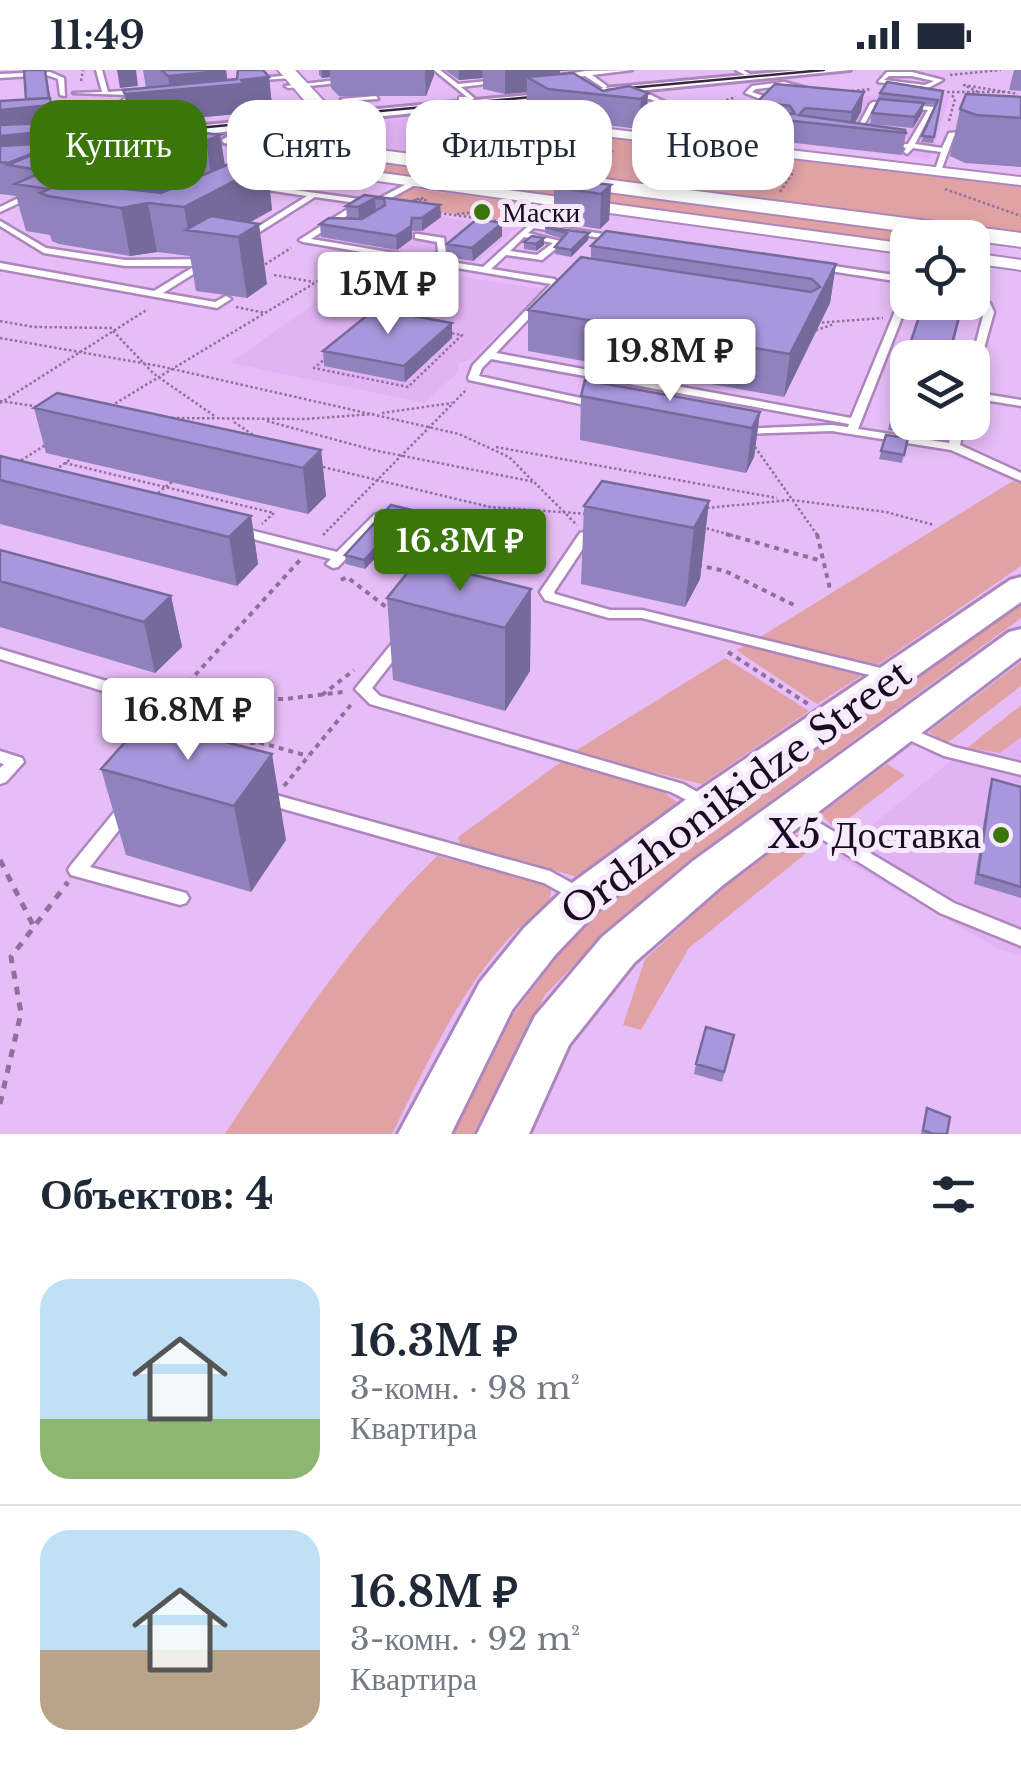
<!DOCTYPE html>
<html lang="ru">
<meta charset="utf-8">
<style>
body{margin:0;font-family:"Libre Baskerville",serif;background:#f2f2f3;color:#1f2937;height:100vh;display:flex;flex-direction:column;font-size:38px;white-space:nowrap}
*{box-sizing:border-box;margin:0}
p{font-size:32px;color:#747a83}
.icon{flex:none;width:55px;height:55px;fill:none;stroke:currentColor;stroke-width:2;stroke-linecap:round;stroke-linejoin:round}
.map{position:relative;height:1064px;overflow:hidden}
.panel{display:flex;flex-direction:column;background:#fff;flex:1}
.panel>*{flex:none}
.top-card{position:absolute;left:30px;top:30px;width:962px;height:90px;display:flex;gap:20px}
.fabs{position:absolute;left:890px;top:150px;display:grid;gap:20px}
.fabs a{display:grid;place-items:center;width:100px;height:100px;border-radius:20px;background:#fff;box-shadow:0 5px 15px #0003;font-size:50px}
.price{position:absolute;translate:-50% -85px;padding:0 22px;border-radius:10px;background:#fff;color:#222;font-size:32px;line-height:65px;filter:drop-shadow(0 2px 5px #0008)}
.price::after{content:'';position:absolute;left:50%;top:60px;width:30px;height:22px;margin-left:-15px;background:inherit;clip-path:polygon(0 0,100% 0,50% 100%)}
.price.selected{background:#3b760b;color:#fff}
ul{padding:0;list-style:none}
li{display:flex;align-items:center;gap:30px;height:250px;padding:0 40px}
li+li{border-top:2px solid #e0e1e3}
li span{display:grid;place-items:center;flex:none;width:280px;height:200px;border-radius:30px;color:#555}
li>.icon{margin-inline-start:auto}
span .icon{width:120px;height:120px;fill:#fffc;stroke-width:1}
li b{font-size:42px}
h2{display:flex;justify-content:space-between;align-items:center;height:120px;padding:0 40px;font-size:42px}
.pill{padding:0 35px;border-radius:30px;background:#fff;box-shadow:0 5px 15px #0003;font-size:35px;line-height:90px}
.pill.selected{background:#3b760b;color:#fff}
.status{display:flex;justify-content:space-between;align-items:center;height:70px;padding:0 50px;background:#fff;direction:ltr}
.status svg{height:28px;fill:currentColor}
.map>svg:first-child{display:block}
.built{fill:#e1b3f4}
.green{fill:#e0a2a5}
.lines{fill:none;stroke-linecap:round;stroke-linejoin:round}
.service-casing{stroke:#ad86bd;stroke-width:5}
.minor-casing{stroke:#ad86bd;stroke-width:4}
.tertiary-casing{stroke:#ad86bd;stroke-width:6}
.secondary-casing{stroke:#ad86bd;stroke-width:4}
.path-far2{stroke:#8e709a;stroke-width:2.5;stroke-dasharray:2.5 2.5;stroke-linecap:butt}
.path-far1{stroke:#8e709a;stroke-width:4;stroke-dasharray:5 5;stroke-linecap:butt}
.path{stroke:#8e709a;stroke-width:5;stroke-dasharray:8 8;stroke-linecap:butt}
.service{fill:#fff;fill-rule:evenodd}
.minor{fill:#fff;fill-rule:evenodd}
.tertiary{fill:#fff;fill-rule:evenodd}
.secondary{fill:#fff;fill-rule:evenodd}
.tram{stroke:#392641;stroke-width:2.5}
.wall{fill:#9182be;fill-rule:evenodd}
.shaded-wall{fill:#766a9b}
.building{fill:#a997dd;stroke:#766a9b;stroke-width:2.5}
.poi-dot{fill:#3b760b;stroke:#f7eafc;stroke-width:4}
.labels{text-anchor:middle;stroke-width:10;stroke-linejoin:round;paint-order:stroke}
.far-poi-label{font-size:28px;fill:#1a0b20;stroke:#f7eafc;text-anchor:start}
.near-street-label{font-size:38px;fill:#1a0b20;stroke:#f7eafc}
.near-poi-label{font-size:38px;fill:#1a0b20;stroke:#f7eafc;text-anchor:end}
</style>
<div class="status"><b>11:49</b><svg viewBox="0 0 49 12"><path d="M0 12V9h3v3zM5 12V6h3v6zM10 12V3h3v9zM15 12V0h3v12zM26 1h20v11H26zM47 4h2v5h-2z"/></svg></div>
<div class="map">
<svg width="1021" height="1064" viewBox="0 0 1021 1064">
<rect width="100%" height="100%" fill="#e6bdf7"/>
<path class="built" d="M908,22L950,25L930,89L656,57L666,48Z
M471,42L584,66L550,93L525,90L512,99L384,83L368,75L351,54Z
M353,134L517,158L474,194L303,167Z
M393,196L543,219L473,288L458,294V302L425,333L230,293L348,210Z
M1021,667V885L997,878L835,785L967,678L1000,683Z"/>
<path class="green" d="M557,60L1021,112V167L535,102L542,93L553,94L588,65Z
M275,81L281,80L943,167L908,168L907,176L311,95Z
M410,118L548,137L529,154L384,134Z
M1016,409L1021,410V496L876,596L757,569Z
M1021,534V548L692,788L611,857L545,925L474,1064H453L507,953L559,884L595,846L680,779Z
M746,575L851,600L861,606L817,634L736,580Z
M725,588L809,641L702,714L572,683Z
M1021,592V616L946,674L929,662Z
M1021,635V667L1000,683L967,678Z
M561,692L661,720L677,732L578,807L461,775L458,767Z
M887,694L905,705L835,759L821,744Z
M794,764L820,772L689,878L641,960L623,955L645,889L719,822Z
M437,786L545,814L551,820L550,832C472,888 434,981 392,1064H225C289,966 353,868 437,786Z"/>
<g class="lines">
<g class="service-casing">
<path id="service" d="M96,0H102L108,22L136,20L139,22L114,44L146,41L148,44L0,58V54L105,45L129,25L73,23L102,22Z
M434,0H440L458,14L499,10L502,12L461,17L474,28L472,31Z
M632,0L592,5L607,16L605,19L585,6L560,8L557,6L585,1Z
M736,0H743L750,4L745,5Z
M50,2L64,8L65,26L60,25L58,9L47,5L0,8V4Z
M887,2H912L943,10L926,19L878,12ZM889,6H912L934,11L925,15L884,10Z
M293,5L291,8L252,11L249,9Z
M347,9L349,12L288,18L285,16Z
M784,12L814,20L804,30H763L745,23L752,16ZM784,16L807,21L802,26H764L752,22L756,19Z
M651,25L673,36L666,43L648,45L660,50L642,67L637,66L653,51L645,48V46L608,37L619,28ZM650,29L666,36C651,46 632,40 616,36L623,31Z
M376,26L378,29L344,31L341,29Z
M873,32L934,37L915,74L942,78L949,63L971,61L974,63L954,66L941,101L934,103L941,82L913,78L907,84L904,82L906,78L899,75L908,74L928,40L875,36L855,70H851L870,34Z
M695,50L762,57L765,59L762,61L693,53Z
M556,56L561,57L552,70L557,78L523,111H517V107L551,77L546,70Z
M150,99L213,108L217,110L213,112L147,103L146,101Z
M414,110H417V114L378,135L365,134L311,169L430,189L438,182L437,172L415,168V164H418L444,168L446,183L438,190L483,197L558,129L562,131L561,133L538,154L616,166L620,168L616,170L534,158L528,163L564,172L542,190L506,185L491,199L554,209L561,215L496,283L851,348L903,222L908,219V232L858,359L949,373L954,352H965L960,375L1021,403V411L951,380L832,361L743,364L737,361L739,359L832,355L848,357L849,354L491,289L482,298L479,306L599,332L604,335L599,338L469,310L468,308L473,295L551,214L303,172L299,170L357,133L315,127L250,168L243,166L307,126L254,118L250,116L251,114L374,131ZM524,167L553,173L537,185L510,181Z
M29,123L36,125L0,142V137Z
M0,151L46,178L125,190L211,189V193L163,223L215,232L226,226L231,229L217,238L0,199V193L154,221L195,196H125L44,183L0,156Z
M820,194L908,207V213L817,199V195Z
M972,228L990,233L994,242L977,304L972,307V288L984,242L983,237L969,233L972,232Z
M972,322L1021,330V336L972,328Z
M378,444L382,445L384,448L382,451L338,497L333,498L326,494L331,489L234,464L232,461L238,457L337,482L374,445Z
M585,462L601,466L602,469L596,473L588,471L554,522L555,524L610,540H642L893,601L900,606L893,611L642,548H609L545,530L540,522L580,463Z
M403,565L410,569L372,618L380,626L683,714L712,730L714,734L712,738L706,740L671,722L370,634L355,619L398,566Z
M0,579L153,625L156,629L139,647L133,648L124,663H112L110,659L120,644L110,641L107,637L119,626L0,589Z
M902,655L954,677L1021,693V705L944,686L896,664L894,660L896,656Z
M0,681L22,688L24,692L6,712L0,714V698L4,694L0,693Z
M265,722L550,801L588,822L591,827L588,832L582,834L544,813L259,732L257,728L259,724Z
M127,732L133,734L135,738L133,742L90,797L186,823L189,828L186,833L180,835L71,805L68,800L71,795L121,734Z
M791,736L954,833L1021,860V876L940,843L785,746L783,742L785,738Z"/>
</g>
<g class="minor-casing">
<path id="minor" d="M459,27H467L497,46L1021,107V115L494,53L459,33Z
M247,70L308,93L908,174V184L305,101L247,76Z
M972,183L1021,190V200L972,193Z"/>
</g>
<g class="tertiary-casing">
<path id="tertiary" d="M800,0H850L0,84V74Z
M230,65L376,85L384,90L376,95L224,73L222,70Z
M1021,507V532L720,745L598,840L556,884L512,940L451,1064H398L480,912L524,858L568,816L692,725L1010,510Z
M1021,559V587L723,815L634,893L569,975L529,1064H477L535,946L602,867L693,791L1009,562Z"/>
</g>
<g class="secondary-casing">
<path id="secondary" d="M278,0H295L359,69L380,80L1021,163V177L375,91L345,77Z"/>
</g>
<path class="path-far2" d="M950,5L1001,0
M81,11L83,0
M852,21L872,19
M947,22H1005
M978,22L964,15L1018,24
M712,35L736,27
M705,38L740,32
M949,51L955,29L951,24
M566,81L601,79
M591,97L615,79
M723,113L739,94
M945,119L1021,146
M780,122L794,101
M421,128L426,130H414Z
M481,139L489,142H476Z
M439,143L513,153
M457,144L476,142
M261,197L291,178
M274,205L314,212
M236,237L265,243
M373,250L462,265L408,317L314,298Z
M0,251L34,257L112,258
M817,253L883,248
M113,261L154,304L216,347
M811,262L834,254
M0,268L159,296L459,364L509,387L577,455
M0,331L40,337
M0,333L148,239
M111,336L351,191
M382,343L452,333
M172,348L306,349L373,344
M267,351L373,380L535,412
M234,352L259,369
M496,377L777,428
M755,377L818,466
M17,393L47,374
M65,393L274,443L262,454
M323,397L490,437L588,444
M55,400L71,389
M154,426L172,412
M792,430L886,442L934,455
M707,438L790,430
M702,457L734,466
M323,465L467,319"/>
<path class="path-far1" d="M726,464L822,491
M817,464L830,519
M697,495L725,501L798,537
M341,510L347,507L390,540
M728,582L808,634
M322,625L354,600
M168,629H285L343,622
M171,659L187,614L300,490
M255,673H248L251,670L308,686
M284,716L354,631"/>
<path class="path" d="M0,790L34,857
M0,1034L21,943L11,887L68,812"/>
<use href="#service" class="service"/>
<use href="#minor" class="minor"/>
<use href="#tertiary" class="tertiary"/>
<use href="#secondary" class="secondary"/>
<path class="tram" d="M607,20L824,0
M90,68L553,25"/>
</g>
<path class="wall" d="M143,0H226L227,10L237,9V0H263L269,7L272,36L246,38L247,43L130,54L123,20L146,18Z
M319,0H434V5L426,26H339L331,18L330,7L322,8L319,5Z
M445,0H577L560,1V4L603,21L648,23L646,52L639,59L548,48L526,36L527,22L505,24L483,19V8L459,10Z
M1014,0H1021V21L1009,20Z
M47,9L55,53L111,50L116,72L140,76L138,62L220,65L225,95L267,94L272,140L250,152L267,214L247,228L196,221L190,186L157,182L130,186L59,174L52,171L50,165L26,161L16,126L0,124V31L26,29ZM167,98L206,103L171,119Z
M943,21L933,73L921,72L936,35L924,34L922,43L913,58L870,54L872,43L880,23Z
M1021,27V97L965,93L950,86L960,39Z
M757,32L861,42L855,53L906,63L902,85L742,67L745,46L756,42Z
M441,49L538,51V62L510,82L473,76L441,60Z
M318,77L322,110L309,118L281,114L277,81Z
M611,115L609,150L600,159L554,152V117Z
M364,125L440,135L441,147L422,161H412V169L397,180L321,167L320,154L347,149L346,136Z
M545,157L588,170L571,187L555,184V177L563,169L545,163Z
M502,166L473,191L447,187V174Z
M524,172L544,175L536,181L524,179Z
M591,176L836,194L830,233L784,327L528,281V240L591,188Z
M924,232H964L950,288H908V352H927L925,359L913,357L911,363L888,360L901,301Z
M452,268L405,312L324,296L323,281Z
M581,326L760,342L754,387L746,403L580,370Z
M34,338L321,380L326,426L308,444L46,383Z
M886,365L908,368L902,393L879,389Z
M0,386L251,446L258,494L237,516L0,454Z
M709,431L700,509L685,537L581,514L584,436Z
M412,449L365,499L346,494L345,485Z
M0,480L171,526L182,577L155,603L0,557Z
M531,519L530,601L505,641L393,610L387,528Z
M144,651L286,770L251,822L126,785L101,699Z
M992,709L1021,717V828L974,814L989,719Z
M734,965L722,1012L694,1004L696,994Z
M927,1038L947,1064H921Z"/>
<path class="shaded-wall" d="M45,0L57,60L94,57L97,71L89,86L98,131L45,101L9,95L8,93L0,92V40L49,35Z
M117,0H136L138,16L120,18Z
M226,0L228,15L241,10L269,7L272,36L246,38L247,43L130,54L125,24L170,20L168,6Z
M322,0H330V7L322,8Z
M425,0H434V5L426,26Z
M459,0H482L483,8L459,10Z
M505,0H577L560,1V14L555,19L548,20L527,7V22L505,24Z
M864,22L861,42L852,57H850L852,42Z
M648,23L646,52L639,59L641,29Z
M924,33L922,43L913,58L915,47Z
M538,51V62L510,82V71Z
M220,65L225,97L211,104L206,71Z
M318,77L322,110L309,118L305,85Z
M164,79L172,124L148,133L157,182L130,186L121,138L147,134L139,91Z
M267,94L272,140L227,165L188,160L184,137Z
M611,115L609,150L600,159L601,124Z
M375,128L376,140L359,150L358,137Z
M440,135L441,147L422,161V148Z
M412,148V169L397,180L396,166Z
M502,153V166L473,191L472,178Z
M259,154L267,214L247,228L238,167Z
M589,163L588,170L571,187V180Z
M544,168V175L536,181V174Z
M836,194L830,233L784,327L790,284Z
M963,232L950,288H948Z
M452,253V268L405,312L404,296Z
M760,342L754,387L746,403L752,358Z
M321,380L326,426L308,444L303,398Z
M709,431L700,509L685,537L694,458Z
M412,440V449L365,499L364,490Z
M251,446L258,494L237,516L229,467Z
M531,519L530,601L505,641V558Z
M171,526L182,577L155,603L144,552Z
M272,684L286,770L251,822L234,736Z"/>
<path class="building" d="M24,0H45L49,28L26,29Z
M161,0H222L223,1L168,6Z
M238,0H263L269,7L241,10L243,14L125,24L123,20L237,9Z
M573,3L603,21L629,16L648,23L641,29L548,19L527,7Z
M887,12L943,21L934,67L922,66L938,30L880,23Z
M775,14L864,22L852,42L805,38L799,45L905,60L906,63L745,46L748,42L795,44L790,36L757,32Z
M966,24L1021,27V48L976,45L960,39Z
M50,28L51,35L0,40V31Z
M879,29L924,33L915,47L872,43Z
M455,40L538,51L510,71L472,64L441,49Z
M111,50L113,59L94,57L0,66V55Z
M152,56L220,65L206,71L138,62Z
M109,70L44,79L8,93L0,92V76Z
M106,71L164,79L139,91L89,86L57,97L59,104L83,114L161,123L238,90L267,94L184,137L148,133L121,138L48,126L40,123L49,119L15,114L45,101L8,95L48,78Z
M291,74L318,77L305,85L277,81Z
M564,109L611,115L601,124L554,117Z
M364,125L440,135L422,148H412L411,156L396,166L320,154L329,148L362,149L385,135L384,129L375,128L358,137L346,136Z
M211,146L259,154L238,167L186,160Z
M477,149L502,153L472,178L447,174Z
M545,157L589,163L571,180L555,177L567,163Z
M606,161L836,194L790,284L528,240L581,187L811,222L820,217L812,209L591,176Z
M532,166L544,168L536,174L524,172Z
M924,232H963L948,288H908V302L901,301Z
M375,239L452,253L404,296L323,281Z
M585,310L760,342L752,358L581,326Z
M57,323L321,380L303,398L34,338Z
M886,365L908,368L904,385L881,381Z
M0,386L251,446L229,467L0,410Z
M602,411L709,431L694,458L584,436Z
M391,435L412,440L364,490L345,485Z
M0,480L171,526L144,552L0,511Z
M417,491L531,519L505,558L387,528Z
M144,651L272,684L234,736L101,699Z
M992,709L1021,717V817L978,804Z
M706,957L734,965L724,1002L696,994Z
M927,1038L950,1047L947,1064H933L923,1060Z"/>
<g class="poi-dot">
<circle cx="482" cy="142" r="10"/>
<circle cx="1001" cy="765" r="10"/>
</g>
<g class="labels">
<g class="far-poi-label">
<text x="502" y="152">Маски</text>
</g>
<g class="near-street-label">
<text transform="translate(736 723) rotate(-36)" y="13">Ordzhonikidze Street</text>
</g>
<g class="near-poi-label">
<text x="981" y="778">X5 Доставка</text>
</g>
</g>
</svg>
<div class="fabs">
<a><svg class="icon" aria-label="locate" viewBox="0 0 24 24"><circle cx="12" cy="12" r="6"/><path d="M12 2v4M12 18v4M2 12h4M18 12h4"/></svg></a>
<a><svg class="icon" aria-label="layers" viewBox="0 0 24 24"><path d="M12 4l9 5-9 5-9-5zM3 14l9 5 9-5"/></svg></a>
</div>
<b class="price" style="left:388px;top:267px">15M ₽</b>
<b class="price" style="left:670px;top:334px">19.8M ₽</b>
<b class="price selected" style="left:460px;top:524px">16.3M ₽</b>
<b class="price" style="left:188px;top:693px">16.8M ₽</b>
<div class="top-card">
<a class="pill selected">Купить</a>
<a class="pill">Снять</a>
<a class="pill">Фильтры</a>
<a class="pill">Новое</a>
</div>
</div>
<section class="panel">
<h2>Объектов: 4<svg class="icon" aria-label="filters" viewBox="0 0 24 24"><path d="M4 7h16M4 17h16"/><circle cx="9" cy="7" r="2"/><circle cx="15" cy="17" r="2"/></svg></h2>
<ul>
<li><span style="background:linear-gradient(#bfe0f5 70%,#8fb573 0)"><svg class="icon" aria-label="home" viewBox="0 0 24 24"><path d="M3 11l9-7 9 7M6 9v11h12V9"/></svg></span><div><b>16.3M ₽</b><p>3-комн. · 98 m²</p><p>Квартира</p></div></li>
<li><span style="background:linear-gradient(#bfe0f5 60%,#b9a48a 0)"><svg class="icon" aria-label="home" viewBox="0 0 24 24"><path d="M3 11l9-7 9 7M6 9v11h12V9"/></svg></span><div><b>16.8M ₽</b><p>3-комн. · 92 m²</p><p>Квартира</p></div></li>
</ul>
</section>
